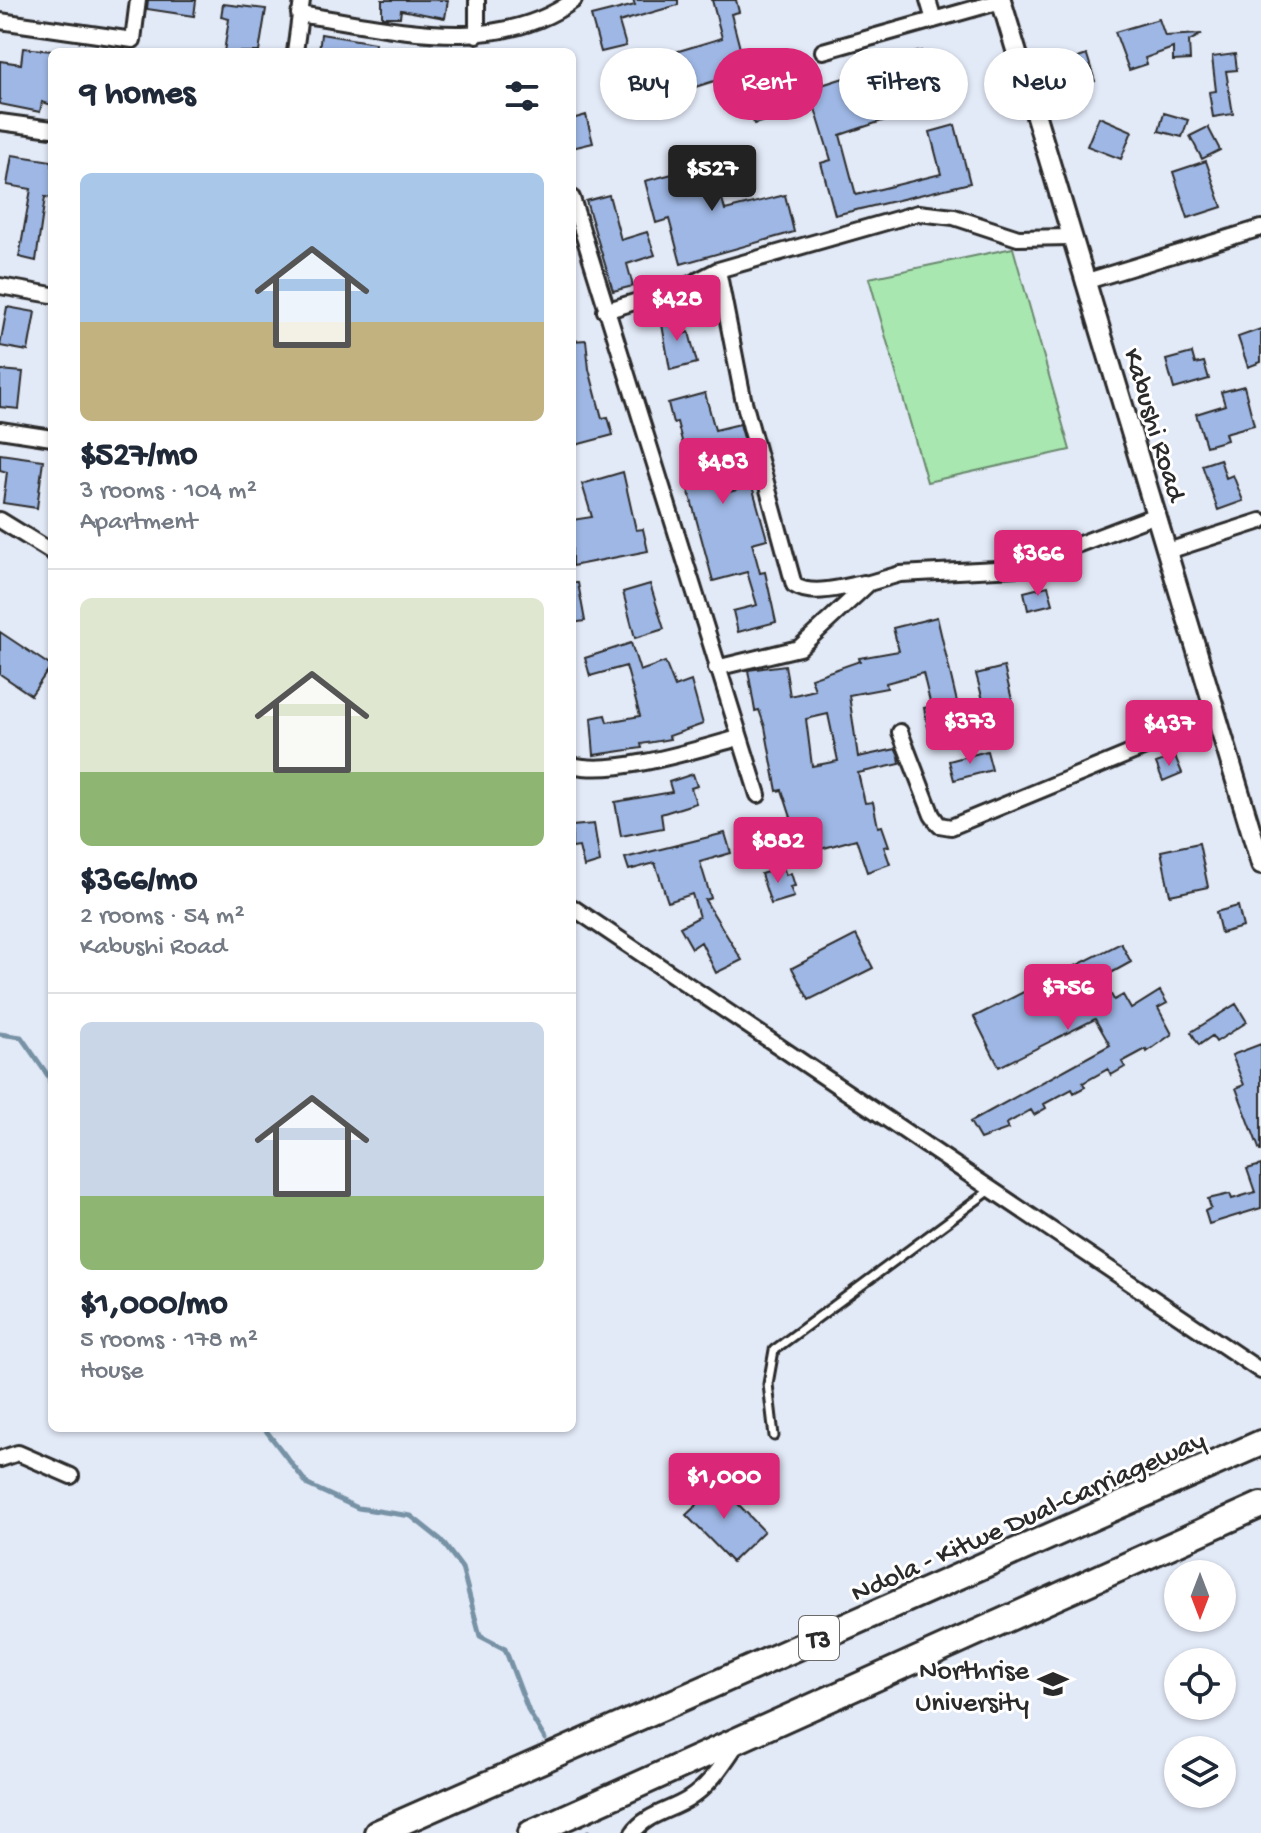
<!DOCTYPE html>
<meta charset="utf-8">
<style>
body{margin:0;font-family:"Gochi Hand",sans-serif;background:#f6f6f7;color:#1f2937;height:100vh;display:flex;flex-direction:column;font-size:30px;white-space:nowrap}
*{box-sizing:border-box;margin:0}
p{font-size:26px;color:#747a83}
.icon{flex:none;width:44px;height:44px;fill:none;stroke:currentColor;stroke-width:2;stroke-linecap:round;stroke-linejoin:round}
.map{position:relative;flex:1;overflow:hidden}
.drawer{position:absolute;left:48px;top:48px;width:528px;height:1384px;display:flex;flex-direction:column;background:#fff;border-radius:12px;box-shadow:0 2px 6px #0004}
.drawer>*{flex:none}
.top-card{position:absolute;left:600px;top:48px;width:540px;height:72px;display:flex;gap:16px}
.needle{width:52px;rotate:180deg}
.tools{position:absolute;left:1164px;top:1560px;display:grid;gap:16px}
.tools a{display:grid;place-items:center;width:72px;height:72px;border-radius:50%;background:#fff;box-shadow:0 2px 6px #0004;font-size:40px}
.price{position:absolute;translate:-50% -68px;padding:0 18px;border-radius:8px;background:#db2777;color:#fff;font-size:26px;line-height:52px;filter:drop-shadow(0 2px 4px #0008)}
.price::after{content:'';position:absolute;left:50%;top:48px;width:24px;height:18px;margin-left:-12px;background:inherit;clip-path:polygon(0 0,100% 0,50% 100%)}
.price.on{background:#222;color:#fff}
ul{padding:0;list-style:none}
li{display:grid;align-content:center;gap:16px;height:424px;padding:0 32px}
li+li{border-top:2px solid #e0e1e3}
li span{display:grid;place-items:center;height:248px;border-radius:12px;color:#555}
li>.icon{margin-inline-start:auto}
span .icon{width:144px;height:144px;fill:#fffc;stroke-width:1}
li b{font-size:34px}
h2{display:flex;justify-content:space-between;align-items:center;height:96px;padding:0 32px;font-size:34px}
.tag{padding:0 28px;border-radius:36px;background:#fff;box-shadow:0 2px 6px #0004;font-size:28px;line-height:72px}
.tag.on{background:#db2777;color:#fff}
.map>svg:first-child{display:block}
.green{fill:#a8e7b0;stroke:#6a896e;stroke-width:2}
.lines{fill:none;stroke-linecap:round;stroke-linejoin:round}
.stream{stroke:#7792a5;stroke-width:5}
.building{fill:#9eb7e4;stroke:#2b2b2b;stroke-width:2;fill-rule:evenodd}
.lane-casing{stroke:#2b2b2b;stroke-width:13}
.street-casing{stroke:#2b2b2b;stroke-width:20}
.secondary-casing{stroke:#2b2b2b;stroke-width:24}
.highway-casing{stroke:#2b2b2b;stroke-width:30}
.lane{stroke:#fff;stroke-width:7}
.street{stroke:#fff;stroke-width:14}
.secondary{stroke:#fff;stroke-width:18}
.highway{stroke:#fff;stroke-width:24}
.labels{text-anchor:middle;stroke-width:6;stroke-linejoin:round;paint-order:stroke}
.shield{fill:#fff;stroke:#6b6b6b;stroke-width:2}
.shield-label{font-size:26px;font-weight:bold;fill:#2b2b2b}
.street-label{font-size:28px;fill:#2b2b2b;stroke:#fff}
.poi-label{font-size:28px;fill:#2b2b2b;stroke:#fff;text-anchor:end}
</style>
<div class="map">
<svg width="1261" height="1833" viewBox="0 0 1261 1833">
<rect width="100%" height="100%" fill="#e2e9f7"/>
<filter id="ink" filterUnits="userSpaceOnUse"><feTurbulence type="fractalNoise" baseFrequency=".0125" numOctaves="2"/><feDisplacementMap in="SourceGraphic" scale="16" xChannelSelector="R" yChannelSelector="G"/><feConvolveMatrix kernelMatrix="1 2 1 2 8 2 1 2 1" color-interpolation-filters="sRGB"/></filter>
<g filter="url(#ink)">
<path class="green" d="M1013,248L1070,450L927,482L869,278Z"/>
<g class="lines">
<path class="stream" d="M0,1034L21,1037L49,1077L52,1091
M264,1428L308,1485L358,1508L411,1516L441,1540L462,1568L480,1636L505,1649L529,1712L545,1739
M588,1832L589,1833"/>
</g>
<path class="building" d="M148,0H196L194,16L147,9Z
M382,0H448L445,18L401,10L400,17H382Z
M633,0H678V5L619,22L626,46L601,52L591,16L635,5Z
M712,0H736L739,12L731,14L746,71L632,107L622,68L722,38Z
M223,4L266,9L259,52H224L229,19L221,17Z
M1159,19L1165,36L1202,34L1189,41L1190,60L1173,61V48L1145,58L1147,64L1129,70L1115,32Z
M321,34L375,43L374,52H319Z
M23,48L52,51V105L42,102L40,112L0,104V61L21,64Z
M921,51L936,103L840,135L856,195L941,174L930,132L955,125L970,183L835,215L821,163L831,160L809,89L850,76L849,72Z
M1235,54L1237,70L1226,71L1233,114L1213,117L1209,92L1216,91L1212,57Z
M1087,55L1095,81L1075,88L1066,62Z
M778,95L783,116L754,124L748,103Z
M1164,113L1188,120L1182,137L1159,131Z
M586,115L593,143L572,148V119Z
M1099,117L1132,131L1121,159L1087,146Z
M1208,127L1220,150L1202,159L1190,136Z
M710,152L725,210L785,195L794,232L681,264L669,219L656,223L645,181L688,170L685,158Z
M12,155L52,161V198L45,197L36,261L19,257L31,189L7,185Z
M1206,161L1222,207L1188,218L1173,172Z
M609,195L621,240L647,232L655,255L627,264L633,286L613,291L586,201Z
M7,307L35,312L28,351L0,346Z
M673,312L681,335L689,332L697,363L670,370L660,313Z
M1261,329V362L1248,367L1238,337Z
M586,340L589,369L602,418L608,417L613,435L572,446V341Z
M1192,353L1195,364L1204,362L1209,379L1174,389L1166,360Z
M0,370L23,372L19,409L0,407Z
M1244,386L1254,425L1225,433L1227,440L1206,446L1196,414L1225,405L1221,392Z
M705,393L715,430L740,424L747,449L720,456L729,492L752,486L767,539L752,543L760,573L765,572L776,622L738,632L733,611L757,605L747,572L713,581L686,481L692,479L677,422L673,423L668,403Z
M0,454L43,460L37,508L3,503L7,472L0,470Z
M1220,459L1226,478L1233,475L1243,501L1218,510L1202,465Z
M623,472L636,530L643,529L648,551L572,566V520L592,517L582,484Z
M572,583H578L585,621L572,623Z
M650,584L664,629L635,638L623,592Z
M1048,586L1053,604L1028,610L1024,592Z
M937,617L961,719L928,727L924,708L931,706L923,673L886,683L887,688L849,695L858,757L896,749L899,756L900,764L858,773L865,803L873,802L878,827L882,826L889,846L884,847L890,864L867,872L856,839L803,854L782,790L777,791L765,727L759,710L755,711L748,670L785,665L790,696L815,690L811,678L860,661L859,658L899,651L893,628ZM828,714L838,761L812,766L806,719Z
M0,632L51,666L31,695L0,674Z
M631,643L640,671L665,662L675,687L691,681L703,724L669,736L670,739L641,744L642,748L594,755L591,718L605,715L607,722L640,716L626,666L590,676L585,658Z
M1004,667L1013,704L986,711L976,674Z
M987,718L992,736L975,741L970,723Z
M987,751L992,770L954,780L949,761Z
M1175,756L1182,773L1163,781L1156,763Z
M693,774L697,786L691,788L696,803L661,814L663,828L621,836L615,802L672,792L669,782Z
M594,824L600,862L584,867L579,847L572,848V826Z
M725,833L731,853L700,862L711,898L705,900L742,960L716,973L701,942L692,948L680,927L699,917L692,894L668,902L655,863L629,870L625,858Z
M1199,843L1208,887L1170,895L1161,851Z
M783,867L786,875L791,873L795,886L790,887L794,897L771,904L761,874Z
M1238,906L1243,927L1221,933L1216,912Z
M856,935L873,968L809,1000L792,968Z
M1121,943L1131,962L1102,978L1114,1000L1123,995L1131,1009L1160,991L1167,1003L1158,1008L1172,1034L1147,1052L1146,1049L1122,1062L1125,1067L1111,1075L1108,1069L1083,1083L1085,1087L1074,1093L1072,1089L1044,1104L1046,1108L1034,1115L1031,1110L1006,1124L1008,1129L980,1139L970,1122L1110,1045L1095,1019L999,1067L974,1017Z
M1236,1004L1247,1022L1216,1042L1212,1036L1199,1045L1191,1032Z
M1261,1044V1151H1260L1236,1088L1244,1085L1232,1055Z
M1261,1165V1208L1209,1224L1205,1211L1211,1208L1208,1199L1230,1194L1232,1199L1255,1192L1247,1169Z
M714,1479L764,1531L732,1562L686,1515L701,1501L696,1496Z"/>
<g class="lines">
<g class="lane-casing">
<path id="lane" d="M774,1436L768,1384L774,1350L989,1191"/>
</g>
<g class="street-casing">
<path id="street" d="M477,0V35
M928,0L934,20
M299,14C389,27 495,58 574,0
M0,21L133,40L138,0
M823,51L1001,1
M295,52L302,0
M0,122L52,129
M572,198L758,795
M718,270L743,398L794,585C812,597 843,587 864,583
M1084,282L1261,228
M0,286L52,295
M605,311L687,286L718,270L918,213L954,217L1018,238L1070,237
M0,430L52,438
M0,520L52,552
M1168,551L1261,521
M716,668L799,648L869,583L900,574L1016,568L1156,515
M900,732L932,815L939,825L951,827L1155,743L1217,713
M572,765C614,776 695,750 738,738
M572,907L1261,1371
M0,1459L18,1453L71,1476
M633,1833C645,1815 669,1811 687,1800C710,1786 724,1763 738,1742"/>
</g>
<g class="secondary-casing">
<path id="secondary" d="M1001,0L1261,864"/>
</g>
<g class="highway-casing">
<path id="highway" d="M377,1833L1261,1443
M531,1833L1261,1505"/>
</g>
<use href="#lane" class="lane"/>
<use href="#street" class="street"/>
<use href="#secondary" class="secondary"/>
<use href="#highway" class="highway"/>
</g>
</g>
<defs>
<g id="university-bare" transform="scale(2.4)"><path d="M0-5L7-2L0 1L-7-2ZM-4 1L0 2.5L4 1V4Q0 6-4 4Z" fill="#2b2b2b" stroke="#fff" stroke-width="2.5" paint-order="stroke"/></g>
</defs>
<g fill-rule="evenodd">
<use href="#university-bare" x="1053" y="1684"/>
</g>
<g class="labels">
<rect class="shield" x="799" y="1616" width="40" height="44" rx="6"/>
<g class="shield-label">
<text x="819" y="1647">T3</text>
</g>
<g class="street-label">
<text transform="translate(1157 424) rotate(73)" y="10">Kabushi Road</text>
<text transform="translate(1027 1514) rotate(-24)" y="10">Ndola - Kitwe Dual-Carriageway</text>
</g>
<g class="poi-label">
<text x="1029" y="1678">Northrise<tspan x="1029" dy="32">University</tspan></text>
</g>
</g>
</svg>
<div class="tools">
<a><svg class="needle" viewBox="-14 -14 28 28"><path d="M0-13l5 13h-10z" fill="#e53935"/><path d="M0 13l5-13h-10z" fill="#747a83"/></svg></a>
<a><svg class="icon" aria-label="locate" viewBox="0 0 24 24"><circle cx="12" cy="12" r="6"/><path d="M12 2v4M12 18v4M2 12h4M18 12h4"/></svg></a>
<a><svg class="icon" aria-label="layers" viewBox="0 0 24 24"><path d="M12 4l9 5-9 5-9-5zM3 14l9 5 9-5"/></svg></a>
</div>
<b class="price on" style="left:712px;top:213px">$527</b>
<b class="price" style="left:677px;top:343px">$428</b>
<b class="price" style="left:723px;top:506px">$483</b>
<b class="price" style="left:1038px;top:598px">$366</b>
<b class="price" style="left:970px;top:766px">$373</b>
<b class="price" style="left:1169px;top:768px">$437</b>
<b class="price" style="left:778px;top:885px">$882</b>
<b class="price" style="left:1068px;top:1032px">$756</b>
<b class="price" style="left:724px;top:1521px">$1,000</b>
<div class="top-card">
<a class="tag">Buy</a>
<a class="tag on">Rent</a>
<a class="tag">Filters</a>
<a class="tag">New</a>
</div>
<section class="drawer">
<h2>9 homes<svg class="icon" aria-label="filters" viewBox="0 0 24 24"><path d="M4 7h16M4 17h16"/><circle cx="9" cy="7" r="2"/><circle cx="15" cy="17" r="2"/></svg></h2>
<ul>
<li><span style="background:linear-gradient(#a9c7e8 60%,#c2b280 0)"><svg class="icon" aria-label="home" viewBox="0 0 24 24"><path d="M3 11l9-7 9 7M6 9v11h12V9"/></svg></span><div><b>$527/mo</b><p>3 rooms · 104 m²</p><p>Apartment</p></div></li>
<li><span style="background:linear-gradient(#dfe7d0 70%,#8fb573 0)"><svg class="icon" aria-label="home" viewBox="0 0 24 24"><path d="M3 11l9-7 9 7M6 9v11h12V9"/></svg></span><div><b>$366/mo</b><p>2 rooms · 54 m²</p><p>Kabushi Road</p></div></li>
<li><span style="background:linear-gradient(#c9d6e8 70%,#8fb573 0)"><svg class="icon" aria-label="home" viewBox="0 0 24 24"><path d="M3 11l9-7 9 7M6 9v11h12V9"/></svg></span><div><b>$1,000/mo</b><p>5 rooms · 178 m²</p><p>House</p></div></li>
</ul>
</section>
</div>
